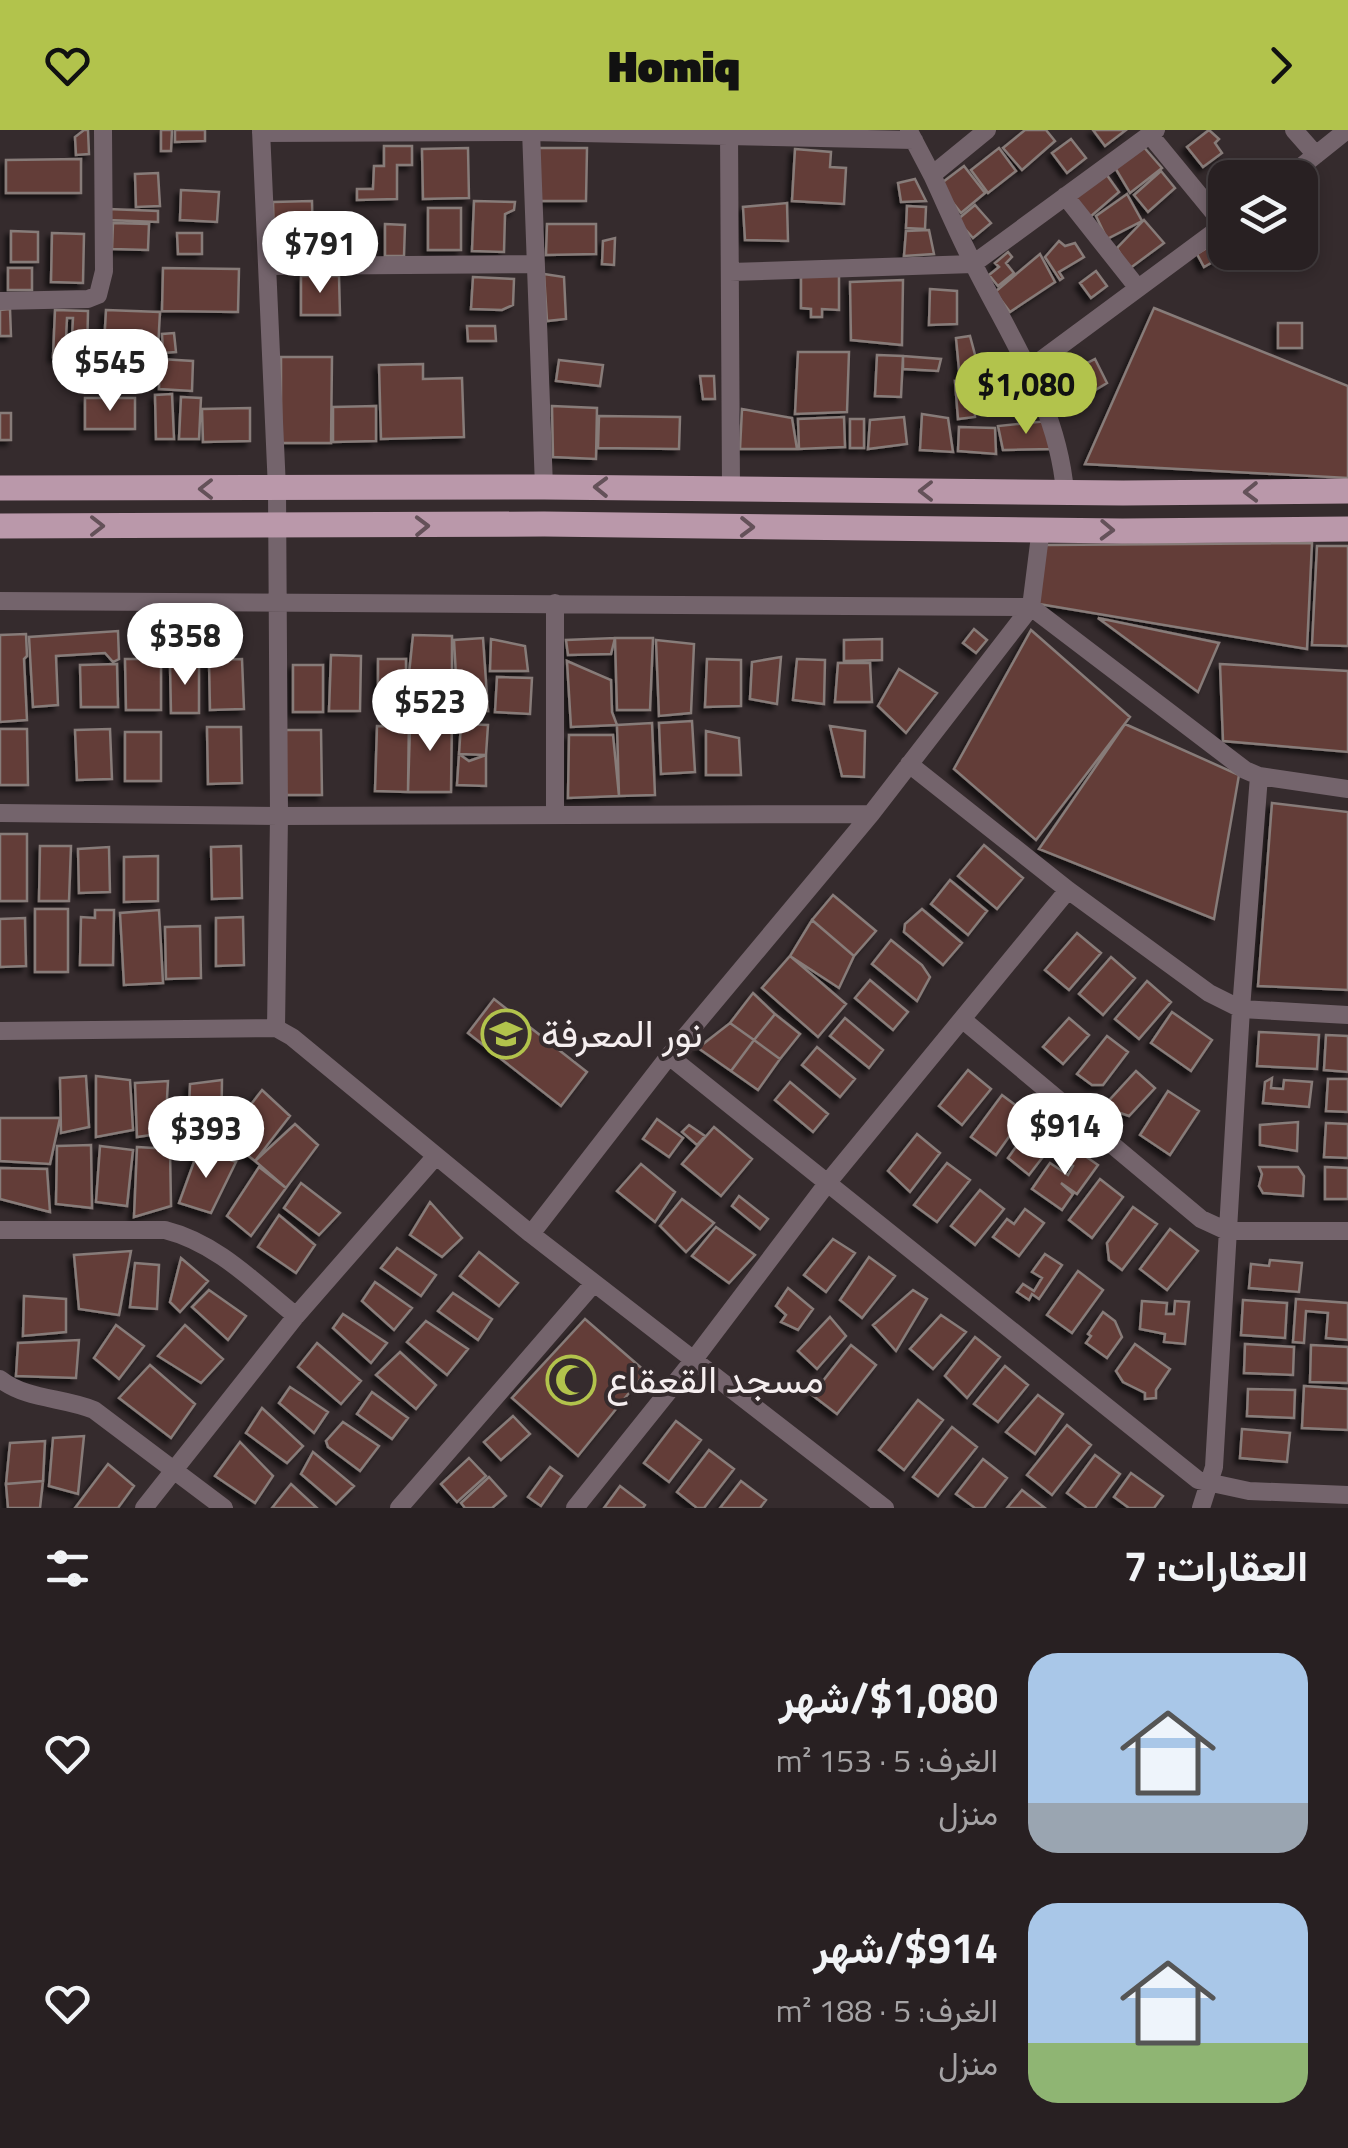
<!DOCTYPE html>
<html lang="ar">
<meta charset="utf-8">
<style>
body{margin:0;font-family:"Titillium Web",Vazirmatn,sans-serif;background:#30282a;color:#f1f3f6;direction:rtl;height:100vh;display:flex;flex-direction:column;font-size:38px;white-space:nowrap}
*{box-sizing:border-box;margin:0}
p{font-size:32px;color:#a5a3a5}
.icon{flex:none;width:55px;height:55px;fill:none;stroke:currentColor;stroke-width:2;stroke-linecap:round;stroke-linejoin:round}
.map{position:relative;height:1378px;overflow:hidden;direction:ltr}
.sheet{display:flex;flex-direction:column;background:#282022;flex:1}
.sheet>*{flex:none}
.fabs{position:absolute;left:1208px;top:30px;display:grid;gap:20px}
.fabs a{display:grid;place-items:center;width:110px;height:110px;border-radius:20px;background:#282022;box-shadow:0 5px 15px #0003,0 0 0 2px #443e40;font-size:50px}
.price{position:absolute;translate:-50% -85px;padding:0 22px;border-radius:35px;background:#fff;color:#222;font-size:32px;line-height:65px;filter:drop-shadow(0 2px 5px #0008)}
.price::after{content:'';position:absolute;left:50%;top:60px;width:30px;height:22px;margin-left:-15px;background:inherit;clip-path:polygon(0 0,100% 0,50% 100%)}
.price.current{background:#b2c34c;color:#111}
ul{padding:0;list-style:none}
li{display:flex;align-items:center;gap:30px;height:250px;padding:0 40px}
li span{display:grid;place-items:center;flex:none;width:280px;height:200px;border-radius:30px;color:#555}
li>.icon{margin-inline-start:auto}
span .icon{width:120px;height:120px;fill:#fffc;stroke-width:1}
li b{font-size:42px}
h2{display:flex;justify-content:space-between;align-items:center;height:120px;padding:0 40px;font-size:42px}
header{display:flex;justify-content:space-between;align-items:center;height:130px;padding:0 40px;background:#b2c34c;color:#111;font-size:45px;font-weight:800}
.map>svg:first-child{display:block}
.building{fill:#643e38;stroke:#877b79;stroke-width:2.5;filter:url(#shadow)}
.lines{fill:none;stroke-linecap:round;stroke-linejoin:round}
.street{stroke:#74646c;stroke-width:18}
.primary{stroke:#ba98aa;stroke-width:25}
.oneway{stroke:#645159}
.labels{text-anchor:middle;stroke-width:8;stroke-linejoin:round;paint-order:stroke}
.poi-label{font-size:38px;fill:#f5eeef;stroke:#352b2d;text-anchor:start}
</style>
<header><svg class="icon" aria-label="forward" viewBox="0 0 24 24"><path d="M9 5l7 7-7 7"/></svg>Homiq<svg class="icon" aria-label="heart" viewBox="0 0 24 24"><path d="M12 20l-8-8c-3-5 5-10 8-4 3-6 11-1 8 4z"/></svg></header>
<div class="map">
<svg width="1348" height="1378" viewBox="0 0 1348 1378">
<defs>
<filter id="shadow"><feDropShadow dx="-4.5" dy="4.5" stdDeviation="2.5" flood-color="#0009"/></filter>
</defs>
<rect width="100%" height="100%" fill="#352b2d"/>
<path class="building" d="M84,0H88L89,24L76,25L75,7Z
M161,0H172L171,21H161Z
M175,0H205V11L175,12Z
M1025,0H1046L1055,11L1022,40L1003,18Z
M1093,0H1126L1105,16Z
M1209,0L1219,9L1215,13L1222,23L1203,37L1187,17Z
M1071,9L1086,28L1067,43L1052,23Z
M1142,15L1162,38L1130,63L1114,36Z
M384,16H412V35H397V69L357,70V59H373L374,36H384Z
M468,18L469,68L423,69L422,19Z
M538,18H587L586,71H538Z
M999,18L1016,41L988,63L971,40Z
M795,19L831,22L830,37L846,38L844,74L792,71Z
M81,29V63H6V30Z
M964,36L985,63L961,83L939,55Z
M1104,41L1119,62L1090,87L1074,68Z
M1161,41L1175,58L1148,82L1134,65Z
M158,43L160,76L136,77L135,44Z
M915,49L926,71L901,72L898,53Z
M181,60L219,62L217,92L180,90Z
M1127,64L1142,91L1107,109L1096,86Z
M312,71L313,115L274,116L273,72Z
M474,71L515,72L514,80L505,84L504,122L472,121Z
M787,73L788,111L745,110L743,77Z
M975,75L991,93L973,108L957,90Z
M907,76L926,77L925,99L906,98Z
M428,78H461V120H428Z
M108,79L158,81V92L108,90Z
M1144,90L1164,113L1129,139L1117,118Z
M113,93L149,94L148,120L112,119Z
M385,94L405,95L404,126H385Z
M547,94H596V124L546,125Z
M929,100L934,124L904,126L906,101Z
M11,101L38,102V132H11Z
M52,103L84,104L83,153L51,152Z
M177,103H202V124H178Z
M615,108L614,135L602,134L603,111Z
M1059,111L1065,116L1075,113L1084,127L1059,142L1063,148L1060,150L1045,127Z
M1215,113L1223,126L1204,137L1197,124Z
M1008,122L1012,127L1006,133L1014,143L998,156L989,145L999,137L995,133Z
M1040,124L1055,152L1010,182L995,162Z
M8,138H32V160H8Z
M163,138L239,139L238,182L162,181Z
M1096,141L1107,156L1091,168L1080,153Z
M801,143H839V180L822,179V187H811V179L801,178Z
M544,144L564,147L566,189L547,191Z
M301,146H339L340,185H301Z
M473,147L514,149L513,175L502,180L471,179Z
M903,150L902,215L851,210L850,152Z
M930,159L957,161V194L929,195Z
M1154,178L1348,256V348L1085,334Z
M10,179L11,206H0V180Z
M55,180L88,181L87,226L71,225L73,188H67L65,228L53,227Z
M106,180L160,182L158,219L104,216Z
M1278,193H1302V218H1278Z
M467,196H495L496,211H468Z
M174,203L176,222L163,223L162,204Z
M970,206L981,247L960,250L956,208Z
M798,222H849L847,282L795,284Z
M877,225L903,226L901,267L875,266Z
M903,226L941,229L938,241L903,239Z
M281,227H332L331,313H281Z
M160,229L193,231L192,261L159,259Z
M1095,229L1107,253L1075,272L1061,247Z
M559,230L603,235L600,256L556,251Z
M423,234V249L462,248L464,307L381,309L379,235Z
M700,246H714L715,269H703Z
M983,249L985,267L974,268L975,287L958,289L955,251Z
M172,264L174,309H156L155,265Z
M181,267L201,268L199,309H179Z
M85,268H135V299H85Z
M376,276V311L333,312V277Z
M552,276L597,278L596,329L553,327Z
M250,278V311L203,312L202,279Z
M742,279L792,288L797,319H740Z
M0,283H11V310H0Z
M922,284L948,288L953,322L920,320Z
M599,286L680,287L679,319L598,318Z
M844,287L845,317L799,319L798,289Z
M904,287L907,314L868,319L870,290Z
M850,289H864V318H850Z
M1047,291L1054,319L1003,320L998,296Z
M959,297L995,298L996,324L958,321Z
M1312,413L1307,519L1033,473L1046,415Z
M1317,416H1348V516L1312,515Z
M1098,488L1219,513L1198,562Z
M974,499L987,510L976,523L963,513Z
M1031,500L1130,587L1036,710L954,639Z
M118,501L119,529L113,532L105,523L56,526L58,575L33,577L29,507Z
M26,504L27,526L24,529L27,590L0,592V505Z
M413,505L452,506V586L409,585L406,573Z
M483,508L488,581L458,582L454,510Z
M615,508H653L650,580H617Z
M615,508L611,524L568,525L566,510Z
M491,509L525,516L528,541H490Z
M882,509V530L844,531V510Z
M656,510L694,514L691,583L659,586Z
M331,525L361,526L360,581H329Z
M781,527L777,574L750,569L752,532Z
M125,529H161V580H126Z
M242,529L244,579L210,580L209,530Z
M378,529H406V573H378Z
M707,529L741,530V576L705,577Z
M797,529L825,530L824,574L793,570Z
M567,531L611,550L612,582L617,595L571,597Z
M838,533H870L872,572H835Z
M117,534L118,577H81L80,535Z
M170,534H199V583H171Z
M1220,534L1348,541V622L1223,611Z
M293,535H323V582H293Z
M899,539L937,563L906,603L878,576Z
M497,547L532,548L530,584L495,582Z
M409,585L452,586L451,662H408Z
M692,591L695,642L661,644L659,593Z
M652,593L655,665L619,666L617,595Z
M461,594L488,595L486,625L459,624Z
M1125,594L1239,645L1214,789L1039,719Z
M377,596L410,597L408,662L375,661Z
M830,596L865,601L864,647L842,646Z
M207,597H241L242,653L208,654Z
M0,599H27L28,655H0Z
M110,599L112,649L77,650L75,600Z
M282,600H321L322,665H283Z
M706,601L739,608L741,645H706Z
M125,602H161V651H125Z
M569,605H613L619,666L568,668Z
M459,624L469,631L486,625V656L457,655Z
M1272,673L1348,682V860L1258,856Z
M0,704H27V771H0Z
M984,715L1023,748L997,779L958,746Z
M40,716H71L69,771H39Z
M241,716L242,768L212,769L211,717Z
M109,717L110,762L79,763L78,719Z
M158,726V771L124,772V727Z
M950,750L987,781L968,805L931,774Z
M833,765L876,801L854,826L812,790Z
M35,779H68V842H35Z
M922,779L962,813L943,835L904,802L905,794Z
M95,780H114L113,835H80L81,787L95,788Z
M159,780L163,853L124,855L120,783Z
M243,787L244,835L216,836V788Z
M25,788L26,836L0,837V789Z
M812,790L854,826L839,858L790,826Z
M200,796L201,848L166,849L165,797Z
M1077,803L1101,823L1069,860L1045,840Z
M891,810L922,835L930,847L917,871L872,834Z
M790,826L846,874L818,907L762,858Z
M1111,827L1135,848L1103,885L1079,864Z
M870,850L908,882L893,900L855,868Z
M1147,851L1171,872L1139,909L1115,889Z
M753,863L775,884L754,910L730,893Z
M494,869L587,942L561,976L468,903Z
M1172,882L1212,910L1191,941L1151,913Z
M775,884L800,904L780,929L754,910Z
M845,888L883,920L869,938L830,906Z
M1069,888L1089,905L1063,934L1043,917Z
M730,893L754,910L731,941L698,918Z
M1259,902L1319,905L1317,939L1257,936Z
M1326,905L1348,906V942L1324,940Z
M1107,906L1128,922L1103,955H1092L1077,944Z
M754,910L780,929L758,960L731,941Z
M817,917L855,949L840,967L802,935Z
M968,940L991,959L962,995L939,976Z
M1136,941L1155,958L1129,986L1103,977Z
M86,946L89,997L61,1003L60,948Z
M96,946L130,950L133,1000L96,1007Z
M1272,948L1271,958L1283,959L1284,950L1312,952L1309,977L1263,973L1265,952Z
M1328,949H1348V982L1326,981Z
M222,950L221,1014L188,1007L190,954Z
M168,951L165,1003L137,1007L135,953Z
M790,952L828,984L813,1002L775,970Z
M262,960L290,986L255,1031L225,1008Z
M1168,961L1199,981L1170,1025L1140,1005Z
M1002,965L1026,983L996,1025L971,1007Z
M0,988H60L50,1034L0,1031Z
M657,989L683,1008L669,1027L643,1009Z
M1038,989L1059,1006L1029,1045L1008,1028L1018,1014L1027,1021L1034,1012L1026,1005Z
M1298,992L1297,1021L1260,1015V995Z
M1326,993L1348,994V1028L1324,1027Z
M295,994L318,1015L286,1058L255,1031Z
M689,995L705,1006L697,1015L682,1002Z
M714,997L752,1029L721,1066L682,1034Z
M917,1004L940,1023L910,1062L888,1041Z
M1068,1014L1098,1035L1077,1064L1061,1053L1073,1064L1062,1080L1032,1059L1050,1033L1068,1045L1073,1036L1060,1027Z
M91,1015L92,1078L56,1074L57,1016Z
M100,1016L133,1020L127,1076L96,1072Z
M137,1017L170,1019L171,1076L134,1087Z
M199,1018L236,1032L211,1083L179,1073Z
M947,1033L970,1050L937,1092L914,1075Z
M641,1034L675,1062L655,1092L617,1061Z
M259,1037L286,1058L251,1106L227,1086Z
M1259,1037H1298L1304,1046L1303,1066L1263,1063L1259,1056L1262,1044Z
M1325,1037L1348,1038V1069H1325Z
M0,1038L47,1039L50,1082L0,1069Z
M1100,1049L1123,1067L1092,1108L1069,1090Z
M301,1053L340,1083L319,1105L284,1078Z
M980,1060L1004,1079L975,1115L951,1096Z
M739,1066L768,1089L760,1099L732,1076Z
M682,1069L714,1093L686,1122L660,1096Z
M430,1072L462,1108L442,1127L410,1105Z
M1133,1077L1157,1094L1122,1140L1109,1130L1107,1113Z
M1025,1079L1044,1093L1019,1126L993,1107L1007,1089L1014,1094Z
M279,1085L315,1115L296,1143L258,1117Z
M716,1097L755,1125L729,1153L692,1126Z
M1170,1099L1198,1121L1167,1160L1140,1139Z
M833,1109L855,1123L826,1162L804,1145Z
M397,1118L436,1145L421,1166L381,1138Z
M131,1121L119,1185L79,1179L74,1125Z
M479,1122L518,1153L499,1176L460,1146Z
M1045,1124L1062,1135L1039,1169L1032,1164L1029,1170L1017,1162L1023,1154L1034,1161L1042,1148L1032,1142Z
M869,1127L895,1146L862,1188L840,1170Z
M181,1128L208,1151L180,1182L170,1172Z
M1270,1130L1302,1133L1299,1162L1249,1158L1251,1134L1269,1136Z
M135,1133L159,1135L157,1179L130,1177Z
M1078,1141L1103,1160L1072,1203L1047,1185Z
M375,1152L412,1178L394,1200L362,1171Z
M788,1158L813,1179L798,1200L781,1192L786,1185L776,1176Z
M209,1160L246,1186L228,1210L192,1177Z
M913,1160L927,1169L896,1221L873,1195Z
M453,1163L492,1189L478,1210L438,1181Z
M24,1166L66,1169V1202L23,1206Z
M1296,1169L1348,1173V1210L1326,1208L1328,1183L1306,1181L1304,1213L1293,1212Z
M1243,1170L1287,1173L1285,1208L1241,1205Z
M1142,1171L1167,1173L1166,1184H1174L1175,1171L1189,1172L1185,1214L1164,1212L1165,1204L1140,1199Z
M1103,1182L1115,1191L1122,1207L1107,1228L1086,1213L1091,1206L1088,1204Z
M343,1184L387,1213L371,1233L333,1198Z
M941,1185L966,1202L933,1239L910,1219Z
M830,1187L846,1206L817,1239L798,1221Z
M585,1189L646,1242L578,1326L512,1268Z
M426,1191L468,1219L447,1245L407,1212Z
M116,1195L144,1216L119,1249L94,1228Z
M185,1195L223,1229L201,1253L158,1226Z
M975,1207L1000,1227L967,1268L945,1246Z
M79,1210L76,1248L16,1246L18,1213Z
M317,1213L361,1251L341,1274L298,1237Z
M1135,1214L1170,1239L1156,1260V1268L1145,1269V1263L1123,1252L1116,1241Z
M1245,1214L1294,1217L1293,1245L1244,1243Z
M851,1215L876,1235L837,1284L812,1265Z
M1311,1215L1348,1217V1253L1310,1252Z
M400,1222L436,1255L416,1279L376,1245Z
M150,1235L195,1274L171,1308L119,1268Z
M1005,1236L1028,1255L998,1292L974,1274Z
M1304,1256L1348,1259V1300L1302,1298Z
M290,1257L328,1282L314,1303L279,1273Z
M1248,1259L1295,1260L1294,1288L1247,1286Z
M372,1262L408,1288L392,1309L357,1284Z
M1038,1265L1063,1284L1035,1324L1006,1302Z
M918,1270L943,1290L904,1340L879,1320Z
M262,1278L303,1316L287,1333L246,1303Z
M513,1286L530,1304L501,1330L484,1312Z
M676,1291L701,1310L669,1352L644,1333Z
M343,1292L379,1316L360,1341L328,1317L326,1311Z
M1067,1295L1091,1315L1052,1365L1027,1345Z
M952,1297L977,1317L938,1366L913,1347Z
M1242,1299L1290,1303L1287,1332L1240,1328Z
M84,1306L78,1364L49,1356L53,1308Z
M45,1311L43,1351L6,1354L10,1313Z
M240,1312L273,1346L255,1373L215,1346Z
M709,1320L734,1339L704,1378H697L677,1362Z
M313,1322L354,1356L336,1374L301,1344Z
M1095,1325L1120,1344L1095,1378H1087L1067,1363Z
M469,1328L486,1346L457,1372L441,1354Z
M983,1329L1007,1348L984,1378H975L956,1364Z
M108,1334L134,1356L118,1378H75Z
M550,1337L562,1346L541,1376L528,1367Z
M1131,1343L1163,1366L1154,1378H1129L1114,1367Z
M489,1347L506,1366L492,1378H465L461,1373Z
M43,1351L40,1378H8L6,1354Z
M741,1351L766,1370L760,1378H720Z
M291,1354L317,1378H272Z
M620,1356L645,1375L643,1378H604Z
M1022,1360L1045,1378H1007Z"/>
<g class="lines">
<path class="street" d="M261,0L277,359L279,686L276,898
M531,0L544,357
M729,0L731,359
M987,0L932,45C946,75 959,106 974,135C1011,209 1058,277 1065,362
M1294,0L1316,25
M909,1L932,45
M261,3L531,2L914,10
M1150,5L1224,95
M1287,48L1347,0
M1065,66L1137,157
M269,136L536,134
M730,142L973,134L1156,0
M0,171L88,169L98,165L104,141L103,0
M1029,239L1225,94
M0,471L1031,477L1245,640L1259,646L1348,659
M909,634L1068,760L1209,863L1241,879L1348,885
M0,683L279,686L871,684
M555,685V473
M962,889L1201,1089L1227,1101H1348
M0,901L276,898L292,907L531,1104L885,1378
M669,926L1198,1350L1249,1361L1348,1365
M0,1100H165C217,1113 255,1153 296,1186
M531,1104L669,926L871,684L1031,477L1041,398
M0,1249C27,1270 63,1267 94,1280L224,1378
M144,1378L296,1186L435,1027
M399,1378L594,1153
M575,1378L692,1232L829,1051L1068,760
M1201,1378L1214,1337L1241,879L1259,646"/>
<path class="primary" d="M0,358L544,357L1123,363L1348,361
M0,396L544,394L1122,401L1348,399"/>
</g>
<defs><path id="oneway-chevron" d="M-2-3.5L2.5 0L-2 3.5" fill="none" stroke-width="1.6" stroke-linecap="round" stroke-linejoin="round" transform="scale(2.5)"/></defs>
<g class="oneway">
<use href="#oneway-chevron" transform="translate(601 357) rotate(-179)"/>
<use href="#oneway-chevron" transform="translate(206 359) rotate(-180)"/>
<use href="#oneway-chevron" transform="translate(926 361) rotate(-180)"/>
<use href="#oneway-chevron" transform="translate(1251 362) rotate(179)"/>
<use href="#oneway-chevron" transform="translate(97 396)"/>
<use href="#oneway-chevron" transform="translate(422 396) rotate(-1)"/>
<use href="#oneway-chevron" transform="translate(747 397) rotate(1)"/>
<use href="#oneway-chevron" transform="translate(1107 400) rotate(2)"/>
</g>
<defs>
<g id="school-ring" transform="scale(2.5)"><circle r="9.5" fill="#352b2d" stroke="#b2c34c" stroke-width="1.5"/><path d="M0-5L7-2L0 1L-7-2ZM-4 1L0 2.5L4 1V4Q0 6-4 4Z" fill="#b2c34c"/></g>
<g id="mosque-ring" transform="scale(2.5)"><circle r="9.5" fill="#352b2d" stroke="#b2c34c" stroke-width="1.5"/><path d="M3.5-4.9A6 6 0 1 0 3.5 4.9A5 5 0 1 1 3.5-4.9Z" fill="#b2c34c"/></g>
</defs>
<g fill-rule="evenodd">
<use href="#school-ring" x="506" y="904"/>
<use href="#mosque-ring" x="571" y="1250"/>
</g>
<g class="labels">
<g class="poi-label">
<text x="541" y="917">نور المعرفة</text>
<text x="606" y="1263">مسجد القعقاع</text>
</g>
</g>
</svg>
<div class="fabs">
<a><svg class="icon" aria-label="layers" viewBox="0 0 24 24"><path d="M12 4l9 5-9 5-9-5zM3 14l9 5 9-5"/></svg></a>
</div>
<b class="price" style="left:320px;top:166px">$791</b>
<b class="price" style="left:110px;top:284px">$545</b>
<b class="price current" style="left:1026px;top:307px">$1,080</b>
<b class="price" style="left:185px;top:558px">$358</b>
<b class="price" style="left:430px;top:624px">$523</b>
<b class="price" style="left:1065px;top:1048px">$914</b>
<b class="price" style="left:206px;top:1051px">$393</b>
</div>
<section class="sheet">
<h2>العقارات: 7<svg class="icon" aria-label="filters" viewBox="0 0 24 24"><path d="M4 7h16M4 17h16"/><circle cx="9" cy="7" r="2"/><circle cx="15" cy="17" r="2"/></svg></h2>
<ul>
<li><span style="background:linear-gradient(#a9c7e8 75%,#9aa5b1 0)"><svg class="icon" aria-label="home" viewBox="0 0 24 24"><path d="M3 11l9-7 9 7M6 9v11h12V9"/></svg></span><div><b>$1,080/شهر</b><p>الغرف: 5 · 153 m²</p><p>منزل</p></div><svg class="icon" aria-label="heart" viewBox="0 0 24 24"><path d="M12 20l-8-8c-3-5 5-10 8-4 3-6 11-1 8 4z"/></svg></li>
<li><span style="background:linear-gradient(#a9c7e8 70%,#8fb573 0)"><svg class="icon" aria-label="home" viewBox="0 0 24 24"><path d="M3 11l9-7 9 7M6 9v11h12V9"/></svg></span><div><b>$914/شهر</b><p>الغرف: 5 · 188 m²</p><p>منزل</p></div><svg class="icon" aria-label="heart" viewBox="0 0 24 24"><path d="M12 20l-8-8c-3-5 5-10 8-4 3-6 11-1 8 4z"/></svg></li>
</ul>
</section>
